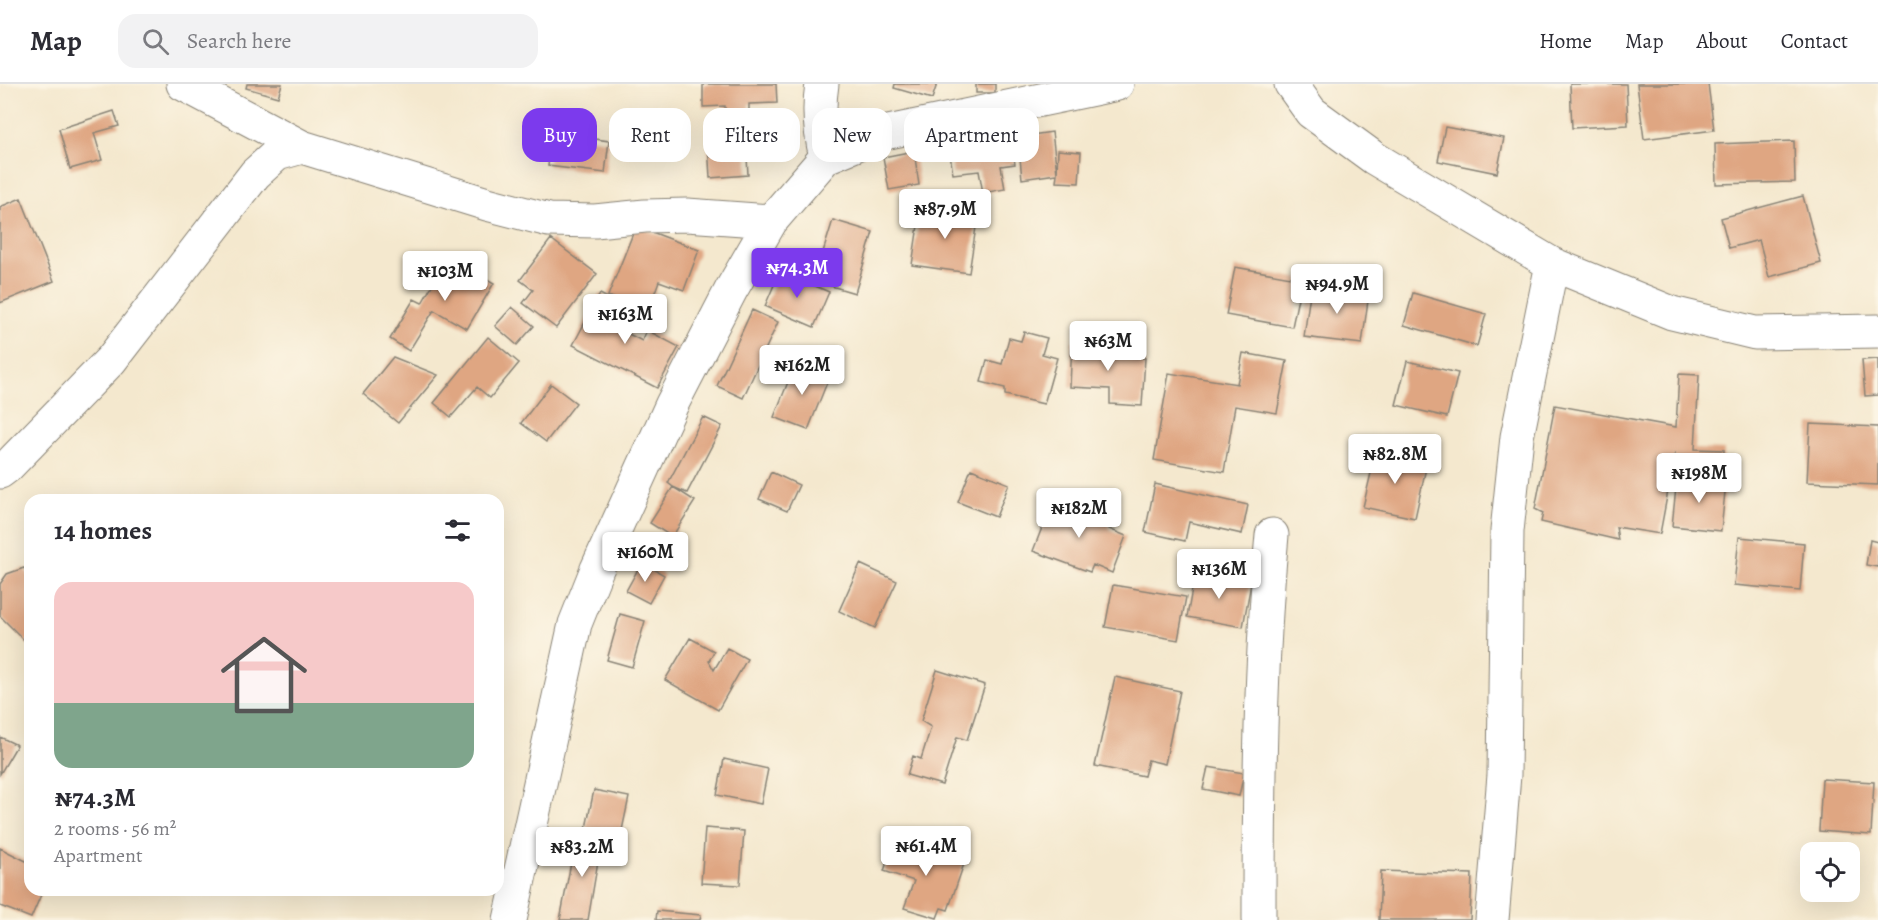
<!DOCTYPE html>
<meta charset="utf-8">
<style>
body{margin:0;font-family:Alegreya,serif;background:#f2f2f3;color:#2b2b33;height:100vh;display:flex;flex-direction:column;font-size:22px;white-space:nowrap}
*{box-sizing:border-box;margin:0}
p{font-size:20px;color:#7c7c81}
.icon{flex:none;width:33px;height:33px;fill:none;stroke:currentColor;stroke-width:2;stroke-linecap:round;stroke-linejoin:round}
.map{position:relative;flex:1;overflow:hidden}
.sheet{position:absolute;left:24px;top:410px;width:480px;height:402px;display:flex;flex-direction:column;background:#fff;border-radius:18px;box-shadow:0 6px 24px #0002}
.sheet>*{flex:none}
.banner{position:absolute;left:522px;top:24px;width:570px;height:54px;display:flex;gap:12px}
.controls{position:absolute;left:1800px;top:758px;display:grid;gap:12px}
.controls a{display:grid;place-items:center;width:60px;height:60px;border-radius:12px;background:#fff;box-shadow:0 6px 24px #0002;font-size:30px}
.price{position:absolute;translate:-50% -51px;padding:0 14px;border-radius:6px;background:#fff;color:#222;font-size:20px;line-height:39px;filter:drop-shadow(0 2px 3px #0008)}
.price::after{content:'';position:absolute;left:50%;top:36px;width:18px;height:14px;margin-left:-9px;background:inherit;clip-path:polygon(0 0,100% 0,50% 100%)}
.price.on{background:#7c3aed;color:#fff}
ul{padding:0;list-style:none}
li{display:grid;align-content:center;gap:12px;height:318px;padding:0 30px}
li+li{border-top:2px solid #e1e1e2}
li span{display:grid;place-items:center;height:186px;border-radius:18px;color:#555}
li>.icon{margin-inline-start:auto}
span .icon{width:108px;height:108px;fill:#fffc;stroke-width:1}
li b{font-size:26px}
h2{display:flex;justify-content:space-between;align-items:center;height:72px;padding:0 30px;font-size:26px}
.chip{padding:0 21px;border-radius:18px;background:#fff;box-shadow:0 6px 24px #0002;font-size:21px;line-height:54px}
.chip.on{background:#7c3aed;color:#fff}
header{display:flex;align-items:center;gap:36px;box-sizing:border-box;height:84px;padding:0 30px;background:#fff;border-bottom:2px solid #e1e1e2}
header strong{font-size:28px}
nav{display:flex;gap:33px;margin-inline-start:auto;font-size:21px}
.search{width:420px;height:54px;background:#f2f2f3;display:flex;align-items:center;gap:15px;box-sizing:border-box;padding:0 21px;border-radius:18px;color:#7c7c81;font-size:22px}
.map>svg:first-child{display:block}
.building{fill:#dfa682}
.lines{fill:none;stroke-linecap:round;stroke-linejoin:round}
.minor-casing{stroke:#888275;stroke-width:35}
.minor{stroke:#fff;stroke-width:33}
</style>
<header>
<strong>Map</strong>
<div class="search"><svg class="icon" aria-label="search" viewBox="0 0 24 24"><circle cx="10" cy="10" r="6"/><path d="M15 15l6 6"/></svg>Search here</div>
<nav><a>Home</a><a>Map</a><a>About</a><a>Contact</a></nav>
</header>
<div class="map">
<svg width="1878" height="836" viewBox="0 0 1878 836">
<rect width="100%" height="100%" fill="#fcf5e5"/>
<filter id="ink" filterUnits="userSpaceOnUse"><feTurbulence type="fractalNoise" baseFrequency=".0167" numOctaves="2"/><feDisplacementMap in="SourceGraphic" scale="12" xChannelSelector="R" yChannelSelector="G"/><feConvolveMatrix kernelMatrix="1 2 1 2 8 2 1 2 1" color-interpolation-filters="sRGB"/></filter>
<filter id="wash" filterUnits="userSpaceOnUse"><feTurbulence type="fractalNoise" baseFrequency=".008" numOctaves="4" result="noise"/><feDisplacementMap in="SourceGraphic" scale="24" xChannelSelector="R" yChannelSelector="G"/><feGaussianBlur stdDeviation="1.35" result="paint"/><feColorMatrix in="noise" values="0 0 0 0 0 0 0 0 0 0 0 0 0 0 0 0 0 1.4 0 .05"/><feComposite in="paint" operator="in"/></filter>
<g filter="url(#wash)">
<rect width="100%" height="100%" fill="#f4e8ce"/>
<g id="blocks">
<path class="building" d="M247,0H282L278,13L246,4Z
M703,0H776L777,19L749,20V29L725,30V22L703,23Z
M895,0H937L932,15L894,4Z
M976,0H995V9H976Z
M1570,0H1626L1628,41L1572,44Z
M1637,0H1708L1714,46L1644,55Z
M114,27L119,42L94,49L102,76L70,85L59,45Z
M1445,43L1504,54L1497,89L1438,77Z
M1052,48L1057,89L1058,66L1081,68L1079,99L1056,98L1057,90L1022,95L1018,53Z
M552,49L609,57L605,89L548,82Z
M746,55L748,91L710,94L708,59Z
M1011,55L1015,80L1001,82L1005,105L983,109L979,87L953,90L949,64Z
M1794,57L1795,98L1716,100L1715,60Z
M914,67L919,101L889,106L883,73Z
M1803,112L1821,179L1769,193L1759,156L1729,164L1721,134Z
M21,114L54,197L0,219V123Z
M921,122L978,130L969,189L912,181Z
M833,136L873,148L855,209L814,197Z
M636,142L699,166L684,206L659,197L648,227L608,212Z
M551,155L597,190L556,244L523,219L533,206L520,196Z
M448,173L494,199L467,245L434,226L409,267L390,255L414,215L422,219Z
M1235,183L1302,195L1292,243L1226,231Z
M780,187L829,208L814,243L765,222Z
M1311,202L1369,209L1362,260L1304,253Z
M1413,209L1486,230L1477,262L1404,241Z
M600,210L621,221L611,241L642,257L647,246L679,263L657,304L573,261Z
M512,223L534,242L517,261L495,242Z
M752,226L778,238L743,314L717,302Z
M1024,248L1047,254L1042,270L1057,274L1044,320L1005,311V304L981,298L987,276L1002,280L1009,254L1021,257Z
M488,253L519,279L490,314L477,303L451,333L434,319Z
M1072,257L1114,258L1113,272L1145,274L1142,322L1110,320V305L1070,303Z
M1243,269L1287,277L1277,329L1235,322L1224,388L1154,376L1169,289L1237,300Z
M393,273L438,291L398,339L363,310Z
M1878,275V311L1865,312L1862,276Z
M1407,277L1458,289L1447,333L1396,321Z
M796,278L830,291L808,346L774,333Z
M1679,290L1699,291L1695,365L1724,366L1723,388L1674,385L1675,369L1660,450L1616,443L1618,456L1541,438L1543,429L1535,425L1555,321L1676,343Z
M551,300L576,319L546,358L521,339Z
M703,333L722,342L687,409L673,403L695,417L672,453L650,439L673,403L668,399Z
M1810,340L1878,343V401L1807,398Z
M1376,368L1427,379L1415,434L1363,423Z
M971,385L1009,400L996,433L958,418Z
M771,388L799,401L787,427L759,415Z
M1677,394L1726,398L1721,447L1672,442Z
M1155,400L1248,421L1242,450L1189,438L1185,457L1145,448Z
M1053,415L1108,436L1109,445L1126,452L1112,489L1093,481L1090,488L1033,467Z
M1739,453L1804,459L1800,507L1734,501Z
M1870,456L1878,458V483L1866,481Z
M642,478L664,491L649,519L626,507Z
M860,480L897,497L875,544L839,527Z
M24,484L30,492V562L0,532V500L7,490Z
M1195,489L1251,499L1243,543L1187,533Z
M1113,501L1186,513L1178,556L1105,543Z
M620,530L645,537L632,583L607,576Z
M690,554L714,567L709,577L714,586L727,564L747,575L718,626L665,596Z
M937,586L985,601L967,656L957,653L942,701L907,691L913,672L921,675L931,643L921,637Z
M1115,593L1180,607L1165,680L1148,676L1144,692L1095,682Z
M0,653L17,661L0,690Z
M724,675L768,685L761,720L717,711Z
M1208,683L1244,689L1239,712L1203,705Z
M1822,695L1874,698L1871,751L1819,747Z
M594,706L629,713L621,751L586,744Z
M705,744L744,747L740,801L701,799Z
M580,747L602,753L588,836H560L573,768Z
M894,757L936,770L937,765L966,774L948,826L941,824L937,834L904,824L914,797L884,787Z
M0,764L30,779V806H43L31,834L0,822Z
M1381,787L1472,790L1470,836H1379Z
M657,827L701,831L700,836H656Z"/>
</g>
</g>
<g filter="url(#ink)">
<use href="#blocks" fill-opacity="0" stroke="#888275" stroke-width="1.5"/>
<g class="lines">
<g class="minor-casing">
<path id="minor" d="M183,0L302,63L487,120L549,136L595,137L645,132L687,131L771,137
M822,0C818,25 820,49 826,73
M1291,0L1311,28L1374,74L1552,180L1672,229L1755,249L1878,247
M0,388L8,382L111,276L255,90L277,70L302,63
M510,836L575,540L597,485L672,320L731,206L771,137L826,73L884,49L1117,0
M1259,836C1259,708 1260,579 1272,451
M1492,836L1504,691L1507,447L1517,353L1552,180"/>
</g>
<use href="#minor" class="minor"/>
</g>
</g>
</svg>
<div class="controls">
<a><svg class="icon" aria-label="locate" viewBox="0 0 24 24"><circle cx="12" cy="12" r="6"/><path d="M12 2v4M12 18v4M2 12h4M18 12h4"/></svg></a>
</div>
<b class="price" style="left:945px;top:156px">₦87.9M</b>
<b class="price on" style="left:797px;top:215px">₦74.3M</b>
<b class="price" style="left:445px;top:218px">₦103M</b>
<b class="price" style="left:1337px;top:231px">₦94.9M</b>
<b class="price" style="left:625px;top:261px">₦163M</b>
<b class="price" style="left:1108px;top:288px">₦63M</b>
<b class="price" style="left:802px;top:312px">₦162M</b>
<b class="price" style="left:1395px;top:401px">₦82.8M</b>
<b class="price" style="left:1699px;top:420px">₦198M</b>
<b class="price" style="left:1079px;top:455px">₦182M</b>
<b class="price" style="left:645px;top:499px">₦160M</b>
<b class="price" style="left:1219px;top:516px">₦136M</b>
<b class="price" style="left:926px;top:793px">₦61.4M</b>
<b class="price" style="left:582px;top:794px">₦83.2M</b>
<div class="banner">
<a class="chip on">Buy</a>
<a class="chip">Rent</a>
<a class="chip">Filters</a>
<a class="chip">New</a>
<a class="chip">Apartment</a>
</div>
<section class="sheet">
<h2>14 homes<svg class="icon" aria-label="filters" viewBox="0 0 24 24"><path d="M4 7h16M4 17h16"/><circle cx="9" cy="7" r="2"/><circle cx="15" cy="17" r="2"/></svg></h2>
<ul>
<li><span style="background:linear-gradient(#f6c9c9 65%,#7fa58c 0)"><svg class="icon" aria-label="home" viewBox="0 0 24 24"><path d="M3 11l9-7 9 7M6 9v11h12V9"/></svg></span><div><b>₦74.3M</b><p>2 rooms · 56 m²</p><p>Apartment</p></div></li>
</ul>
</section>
</div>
